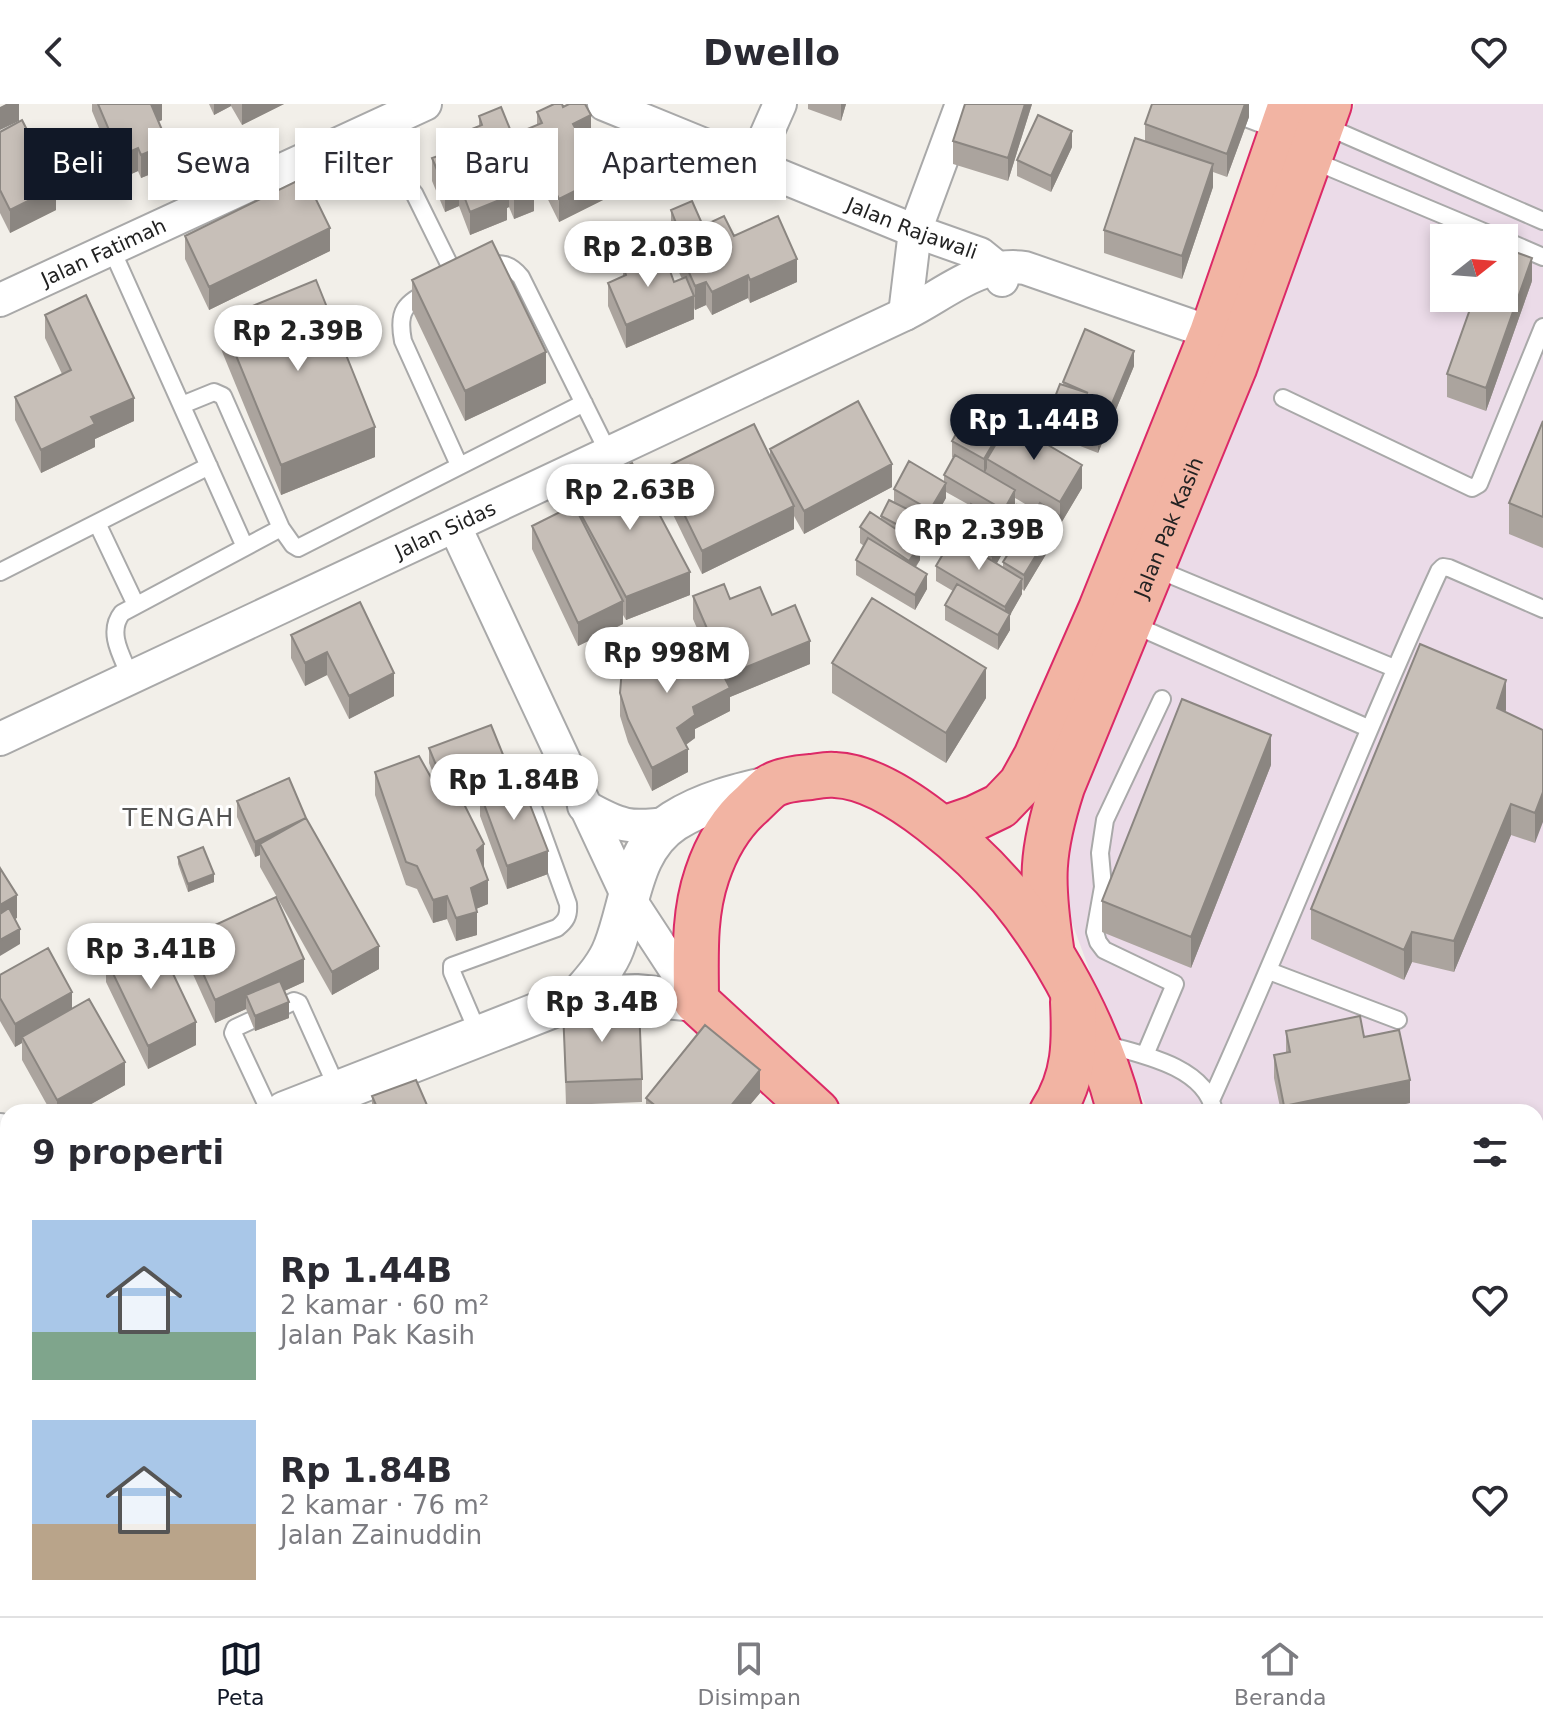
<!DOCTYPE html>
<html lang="id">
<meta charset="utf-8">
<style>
body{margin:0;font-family:"DejaVu Sans",sans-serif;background:#f2f2f3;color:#2b2b33;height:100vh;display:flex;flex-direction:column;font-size:30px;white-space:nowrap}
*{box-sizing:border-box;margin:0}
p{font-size:26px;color:#7c7c81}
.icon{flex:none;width:44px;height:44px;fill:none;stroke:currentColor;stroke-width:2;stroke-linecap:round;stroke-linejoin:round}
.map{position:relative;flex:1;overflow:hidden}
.details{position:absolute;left:0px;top:1000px;width:1544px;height:512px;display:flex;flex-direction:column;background:#fff;border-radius:24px 24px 0 0;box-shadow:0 4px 12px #0003}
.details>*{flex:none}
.hud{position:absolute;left:24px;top:24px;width:800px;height:72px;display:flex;gap:16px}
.needle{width:52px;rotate:73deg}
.fabs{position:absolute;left:1430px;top:120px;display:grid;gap:16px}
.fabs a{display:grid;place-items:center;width:88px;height:88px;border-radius:0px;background:#fff;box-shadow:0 4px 12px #0003;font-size:40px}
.price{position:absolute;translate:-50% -68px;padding:0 18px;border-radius:28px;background:#fff;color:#222;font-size:26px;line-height:52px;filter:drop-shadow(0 2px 4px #0008)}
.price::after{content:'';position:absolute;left:50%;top:48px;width:24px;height:18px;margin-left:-12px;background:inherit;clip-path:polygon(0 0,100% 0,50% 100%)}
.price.selected{background:#111827;color:#fff}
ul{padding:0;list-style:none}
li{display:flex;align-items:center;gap:24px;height:200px;padding:0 32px}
li span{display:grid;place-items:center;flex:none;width:224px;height:160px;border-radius:0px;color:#555}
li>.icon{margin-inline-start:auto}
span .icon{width:96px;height:96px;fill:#fffc;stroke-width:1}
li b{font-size:34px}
h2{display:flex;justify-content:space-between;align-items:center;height:96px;padding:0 32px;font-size:34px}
.tag{padding:0 28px;border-radius:0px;background:#fff;box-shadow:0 4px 12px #0003;font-size:28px;line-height:72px}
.tag.selected{background:#111827;color:#fff}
header{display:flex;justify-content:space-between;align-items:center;height:104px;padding:0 32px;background:#fff;font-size:36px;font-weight:700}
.tab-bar{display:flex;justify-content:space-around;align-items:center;height:112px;border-top:2px solid #e1e1e2;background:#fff;font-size:22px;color:#7c7c81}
.tab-bar a{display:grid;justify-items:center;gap:4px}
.tab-bar .selected{color:#111827}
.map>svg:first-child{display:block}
.industrial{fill:#ebdbe8;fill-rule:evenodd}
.park{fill:#c8facc}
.pitch{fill:#88e0be}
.water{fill:#aad3df}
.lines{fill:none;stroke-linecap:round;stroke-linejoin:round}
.service-casing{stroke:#a9a9a9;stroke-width:20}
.minor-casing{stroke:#a9a9a9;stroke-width:36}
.tertiary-casing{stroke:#a9a9a9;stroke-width:44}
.trunk-casing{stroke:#dc2a67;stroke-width:48}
.service{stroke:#fff;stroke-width:16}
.minor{stroke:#fff;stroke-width:32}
.tertiary{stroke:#fff;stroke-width:40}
.trunk{stroke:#f2b4a3;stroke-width:44}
.wall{fill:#aba49e;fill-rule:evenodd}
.shaded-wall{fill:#8b8681}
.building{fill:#c7bfb8;stroke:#8b8681;stroke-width:2}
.labels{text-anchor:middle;stroke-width:6;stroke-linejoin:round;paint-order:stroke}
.street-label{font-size:20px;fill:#222;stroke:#fff}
.quarter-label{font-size:24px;letter-spacing:2px;fill:#555;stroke:#fff}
</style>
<header><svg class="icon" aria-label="back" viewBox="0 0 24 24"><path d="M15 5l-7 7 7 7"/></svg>Dwello<svg class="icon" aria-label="heart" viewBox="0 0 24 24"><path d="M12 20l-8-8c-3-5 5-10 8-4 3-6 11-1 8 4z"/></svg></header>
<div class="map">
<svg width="1543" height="1512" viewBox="0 0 1543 1512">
<rect width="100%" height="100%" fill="#f2efe9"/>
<path class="industrial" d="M1355,0H1543V1033L1536,1050V1008H1149L1118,943L1068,808L1069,728L1172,434ZM1444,134H1504V194H1444Z"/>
<path class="park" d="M918,1504H1153L1151,1512H914Z"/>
<path class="pitch" d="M970,1504H1091L1093,1512H973Z"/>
<path class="water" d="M1543,1055V1512H1357L1361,1504H1536V1072Z"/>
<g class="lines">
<g class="service-casing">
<path id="service" d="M1323,21L1543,117
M1312,56L1498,134
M414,89L455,172
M1504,136L1543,153
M111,144L245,443
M485,162C501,157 511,161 521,173L609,350
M431,186C405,200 397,206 403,237L459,361
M1283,294L1472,384L1479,380L1543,223
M182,301L214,288L223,292L281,424L293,441L298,444L584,299
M97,419L136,501
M1154,464L1394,564
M0,468L209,362
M1132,520L1368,624
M131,574C123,554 106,529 122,509L281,424
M1269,867L1398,916
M284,902L294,897L299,899L348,1008
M250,917L235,924L233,929L270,1008
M479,931L452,868V862L557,824C566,817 569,812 568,800L526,684L567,664
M1103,940C1141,950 1207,963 1214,1008
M1145,951L1175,880L1104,846L1098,838L1095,828L1103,783L1100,749L1105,716L1162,595
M1212,994C1291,820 1359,641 1439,467L1443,463L1449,464L1543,505
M611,1512L615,1504
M1142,1512L1146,1504"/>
</g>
<g class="minor-casing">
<g id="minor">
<path id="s1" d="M604,0L915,127L980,150L996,163L1002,176"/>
<path d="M1231,0L1284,20"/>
<path d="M753,61L780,0"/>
<path id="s2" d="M0,196L425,0"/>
<path d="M905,210L915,127L962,0"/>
<path d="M455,423L628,793L696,897"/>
<path id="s3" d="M0,635L905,210C944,191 979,157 1025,164L1212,229"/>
<path d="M584,702C621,723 630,725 671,719"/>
<path d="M0,1026L8,1038"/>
</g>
</g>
<g class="tertiary-casing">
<path id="tertiary" d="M579,893C592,878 607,862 614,843C631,800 631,745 674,717C704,698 738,690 772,682
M285,1008L579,893L636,891L696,897
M0,1130L8,1127"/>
</g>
<g class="trunk-casing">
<g id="trunk">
<path d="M943,725L975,714L1000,702L1021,680L1036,653L1101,505L1212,229L1291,0"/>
<path id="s4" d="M1051,844C1041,777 1041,748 1062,683L1234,264L1329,0"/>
<path d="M817,1008L696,897C696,854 693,812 707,771C716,744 731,718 752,700C758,694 764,688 770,683C780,676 798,674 811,673C819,672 827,670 835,671C893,673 976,751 1011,793C1060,853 1101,934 1120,1008"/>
<path d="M1052,1008C1075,973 1075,938 1073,898"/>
<path d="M818,1512L823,1504"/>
<path d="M890,1512L894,1504"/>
</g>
</g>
<use href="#service" class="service"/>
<use href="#minor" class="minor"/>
<use href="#tertiary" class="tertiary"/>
<use href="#trunk" class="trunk"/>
</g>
<path class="wall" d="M92,0H162V16L158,18L168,63L141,74L138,67L120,75L92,7Z
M209,0H284L242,21L231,2L214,11Z
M808,0H846L841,17L808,5Z
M965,0H1032L1008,77L953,60V37Z
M1249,0V13L1227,73L1213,68V83L1182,175L1104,149V126L1145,37V20Z
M563,3L591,34L582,38L588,49L637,72L611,85V92L559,118L525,49V26L537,21V8Z
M479,12L534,107L514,115L509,103L507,104V116L470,131L459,102L445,108L432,77V54L439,52V38L479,22Z
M0,28L56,106L10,129L0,109Z
M1072,43L1051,88L1017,72V56Z
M671,106L703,122L734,132L797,178L750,199L748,194L712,211L706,201L695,206L694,204V215L626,244L608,202V179L623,172V162L649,161L673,174L674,178L682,175L671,151Z
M185,132L330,147L209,206L185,155Z
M412,176L546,279L465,317L412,206Z
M1532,177L1486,307L1447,293V270Z
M45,211L134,317L95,335V343L41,369L15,316V293L62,270L45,234Z
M221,215L375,353L281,391L221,245Z
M1134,262L1098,349L1047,329V314L1063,281V278Z
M1543,317V444L1509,430V399Z
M1004,327L1082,384L1060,421V427L1024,487L1022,485V490L1010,511V526L998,546L945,516V501L953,487L936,477V462L954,434V430L971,402L946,388V394L932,418L933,434L924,451L920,448V456L916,463L927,485L915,506L856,471V456L864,442L860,439V423L881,415V412L894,398V385L944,378V371L954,354L952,353V337ZM1015,394L1035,406L1032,412L1007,415L1015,401ZM1009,435L1015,439L1003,458V464L996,460L1009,438Z
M770,345L892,383L804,430L794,412V425L702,470L662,388V365L770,353Z
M571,392L690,491L626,516L623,511V520L578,542L532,445V422L571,402Z
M693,492L730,495L772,511L810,560L730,593V607L695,625V634L686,641L688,668L652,687L628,638L620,612V589L674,551L706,545L693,515Z
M360,498L394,592L349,615L327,571L305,582L291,554V531Z
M832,559L986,594L946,659L832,589Z
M1506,606L1505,608L1543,626L1535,739L1511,731L1454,868L1412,858L1404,876L1311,835V805Z
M429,644L508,679L548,770L507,785L480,712V690L462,697L484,763L483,764L488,800L476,805L477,831L456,837L447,815L433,819L417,785L406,781L375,691V668L440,686L429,659Z
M1271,661L1191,864L1102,828V797Z
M237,697L306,714L379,865L332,891L260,763V751L255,753L237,713Z
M178,753L214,778L188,788L178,760Z
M187,834L304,878L284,887L289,914L255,927L246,905L215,919L187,857Z
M106,855L196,941L148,965L106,878Z
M0,871L72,904L125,981L77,1008H51L22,956V939L15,943L0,917Z
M563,906L642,975V998L566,1001Z
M1286,927L1364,933L1410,999L1366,1008H1281L1274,974V951L1286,949Z
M760,989L744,1008H646V994Z
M372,992L430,1008H372Z
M322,1504H416V1512H337Z
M430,1504H457L453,1512H444Z
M473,1504H570L566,1512H473Z"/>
<path class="shaded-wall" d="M6,0H19V17L0,26V3Z
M150,0H162V16L150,21Z
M214,0H231V2L214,11Z
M242,0H284L242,21Z
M841,0H846L841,17Z
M1025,0H1032L1008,77V54Z
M1245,0H1249V13L1227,73V50Z
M591,11V34L573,43V20Z
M1072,27V43L1051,88V72Z
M168,40V63L141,74V51Z
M138,44V67L120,75V52Z
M637,49V72L611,85V92L559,118V95L609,63Z
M1213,60V83L1182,175V152Z
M459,79V102L445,108V85Z
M509,80V103L507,104V116L470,131V108L502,83Z
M56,83V106L10,129V106Z
M534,84V107L514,115V92Z
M330,124V147L209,206V183Z
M1532,154V177L1486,307V284Z
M797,155V178L750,199V176Z
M748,171V194L712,211V188Z
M706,178V201L695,206V182Z
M694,192V215L626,244V221Z
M1134,247V262L1098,349V333Z
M546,248V279L465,317V287Z
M134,294V317L95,335V343L41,369V346L91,313Z
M1004,321V336L987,355V364L984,371V355Z
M375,323V353L281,391V361Z
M892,360V383L804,430V407Z
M1082,361V384L1060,421V427L1024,487V471L1060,412V398Z
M946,379V394L930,422V406Z
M1015,386V401L1004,421V406Z
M794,402V425L702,470V447Z
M933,418V434L924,451V435Z
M1009,423V438L992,468V452Z
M920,441V456L909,472V457Z
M690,468V491L626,516V493Z
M927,470V485L915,506V491Z
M1022,475V490L1010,511V526L998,546V531L1005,518V503Z
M623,497V520L578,542V519Z
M810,537V560L730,593V607L695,625V634L677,647V624L693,603L727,586V571Z
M327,548V571L305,582V559Z
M986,564V594L946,659V629Z
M394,569V592L349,615V592Z
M1506,576V606L1497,635V604Z
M1271,631V661L1191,864V833Z
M688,645V668L652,687V664Z
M508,663V679L446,703V687Z
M1543,688V718L1535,739V709Z
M1511,700V731L1454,868V837Z
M306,715L260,740V751L255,753V738Z
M484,740V763L477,769V746Z
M548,747V770L507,785V762Z
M214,770V778L188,788V780Z
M488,776V800L471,807V784Z
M17,791V814L0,824V801Z
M447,792V815L433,819V796Z
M477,808V831L456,837V814Z
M20,825V840L0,852V836Z
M1412,828V858L1404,876V846Z
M379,842V865L332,891V868Z
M304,855V878L251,902L246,891V905L215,919V896Z
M72,888V911L22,933V939L15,943V920Z
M289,898V914L255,927V912Z
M196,918V941L148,965V942Z
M125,958V981L77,1008H57V996Z
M760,966V989L744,1008H726Z
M1410,976V999L1366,1008H1284V1002Z
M8,1199V1230L0,1234V1204Z
M8,1302V1333L0,1337V1307Z
M410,1504H416V1512H405Z
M450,1504H457L453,1512H450Z
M554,1504H570L566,1512H550Z
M1322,1504H1332L1331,1512H1319Z"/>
<path class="building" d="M98,0H151L168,40L141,51L138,44L120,52Z
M554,0H562L563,3L569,0H585L591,11L573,20L588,49L627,30L637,49L609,63L611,69L559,95L525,26L542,19L537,8Z
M965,0H1025L1008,54L953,37Z
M1152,0H1245L1227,50L1145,20Z
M501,3L534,84L514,92L509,80L502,83L507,93L470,108L459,79L445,85L432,54L444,50L439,38L482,21L479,12Z
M1038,11L1072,27L1051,72L1017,56Z
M22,16L56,83L10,106L0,86V28Z
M1135,34L1213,60L1182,152L1104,126Z
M305,73L330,124L209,183L185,132Z
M692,97L703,122L724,112L734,132L778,112L797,155L750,176L748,171L712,188L706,178L695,182L671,128L678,124L671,106Z
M492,137L546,248L465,287L412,176Z
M1504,144L1532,154L1486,284L1447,270L1474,194H1504Z
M645,152L649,161L669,153L673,162L669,164L674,178L686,173L694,192L626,221L608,179L626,171L623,162Z
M316,176L375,323L281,361L221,215Z
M86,191L134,294L91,313L95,320L41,346L15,293L71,266L45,211Z
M1085,225L1134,247L1098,333L1047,314L1060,280L1088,289L1063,278Z
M858,297L892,360L804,407L770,345Z
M972,302L1004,321L984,355L952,337Z
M1543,317V413L1509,399Z
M1009,318L1082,361L1060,398L987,355Z
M754,320L794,402L702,447L662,365Z
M955,351L1015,386L1004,406L944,371Z
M909,357L946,379L930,406L894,385Z
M632,359L690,468L626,493L571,392Z
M889,396L933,418L924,435L881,412Z
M1040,399L1060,412L1024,471L1003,458Z
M971,400L1009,423L992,452L954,430Z
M574,401L623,497L578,519L532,422Z
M1017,401L1032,412L1018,434L1009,428V423L1004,420Z
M870,408L920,441L909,457L860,423Z
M953,433L1022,475L1005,503L936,462Z
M868,434L927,470L915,491L856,456Z
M724,480L730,495L760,483L772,511L795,501L810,537L727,571L693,492Z
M957,480L1010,510L998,531L945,501Z
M872,494L986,564L946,629L832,559Z
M360,498L394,569L349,592L327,548L305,559L291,531Z
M667,534L674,551L709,544L730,584L693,603L695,611L677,624L688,645L652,664L628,615L620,589L623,553Z
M1420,540L1506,576L1497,604L1543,626V688L1535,709L1511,700L1454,837L1412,828L1404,846L1311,805Z
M1182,595L1271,631L1191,833L1102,797Z
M491,621L508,663L453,685H446L429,644Z
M419,652L438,686L456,684L484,740L477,746L488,776L471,784L477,808L456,814L447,792L433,796L417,762L406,758L375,668Z
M289,674L306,714L255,738L237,697Z
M520,675L548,747L507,762L480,689Z
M306,714L379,842L332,868L260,740Z
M203,743L214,770L188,780L178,753Z
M0,764L17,791L0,801Z
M276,793L304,855L215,896L187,834Z
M9,804L20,825L0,836V810Z
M155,832L196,918L148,942L106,855Z
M48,844L72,888L15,920L0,894V871Z
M280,877L289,898L255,912L246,891Z
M89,895L125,958L57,996L22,933Z
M639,903L642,975L566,978L563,906Z
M1360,912L1364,933L1399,926L1410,976L1284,1002L1274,951L1290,948L1286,927Z
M705,921L760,966L726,1008H663L646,994Z
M416,976L430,1008H379L372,992Z
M8,1149V1199L0,1204V1154Z
M0,1208L8,1223V1302L0,1307Z
M8,1470V1504H48L55,1512H2L0,1510V1476Z
M364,1504H410L405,1512H378Z
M512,1504H554L550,1512H527Z
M1146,1504H1322L1319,1512H1143Z"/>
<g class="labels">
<g class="street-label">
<text dy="7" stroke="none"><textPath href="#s1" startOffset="332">Jalan Rajawali</textPath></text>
<text dy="7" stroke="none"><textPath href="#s2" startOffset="114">Jalan Fatimah</textPath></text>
<text dy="7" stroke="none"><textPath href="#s4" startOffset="444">Jalan Pak Kasih</textPath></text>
<text dy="7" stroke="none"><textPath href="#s3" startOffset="492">Jalan Sidas</textPath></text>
</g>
<g class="quarter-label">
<text x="179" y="722">TENGAH</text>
</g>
</g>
</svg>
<div class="fabs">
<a><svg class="needle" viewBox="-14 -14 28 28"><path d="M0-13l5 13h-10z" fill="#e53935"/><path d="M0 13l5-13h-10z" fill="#7c7c81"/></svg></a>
</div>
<b class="price" style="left:648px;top:185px">Rp 2.03B</b>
<b class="price" style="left:298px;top:269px">Rp 2.39B</b>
<b class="price selected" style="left:1034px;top:358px">Rp 1.44B</b>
<b class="price" style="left:630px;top:428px">Rp 2.63B</b>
<b class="price" style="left:979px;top:468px">Rp 2.39B</b>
<b class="price" style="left:667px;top:591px">Rp 998M</b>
<b class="price" style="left:514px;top:718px">Rp 1.84B</b>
<b class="price" style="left:151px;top:887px">Rp 3.41B</b>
<b class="price" style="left:602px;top:940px">Rp 3.4B</b>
<div class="hud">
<a class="tag selected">Beli</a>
<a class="tag">Sewa</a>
<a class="tag">Filter</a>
<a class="tag">Baru</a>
<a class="tag">Apartemen</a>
</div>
<section class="details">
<h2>9 properti<svg class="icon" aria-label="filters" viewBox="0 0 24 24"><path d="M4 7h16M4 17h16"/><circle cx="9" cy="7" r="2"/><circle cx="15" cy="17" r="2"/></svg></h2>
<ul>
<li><span style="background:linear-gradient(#a9c7e8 70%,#7fa58c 0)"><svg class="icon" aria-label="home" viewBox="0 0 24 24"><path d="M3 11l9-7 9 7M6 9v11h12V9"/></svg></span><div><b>Rp 1.44B</b><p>2 kamar · 60 m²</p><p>Jalan Pak Kasih</p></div><svg class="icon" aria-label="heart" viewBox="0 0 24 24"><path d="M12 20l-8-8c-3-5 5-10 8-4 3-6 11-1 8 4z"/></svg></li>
<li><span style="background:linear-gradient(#a9c7e8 65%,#b9a48a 0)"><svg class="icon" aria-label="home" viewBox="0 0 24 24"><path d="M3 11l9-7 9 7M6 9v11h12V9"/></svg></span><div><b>Rp 1.84B</b><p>2 kamar · 76 m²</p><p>Jalan Zainuddin</p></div><svg class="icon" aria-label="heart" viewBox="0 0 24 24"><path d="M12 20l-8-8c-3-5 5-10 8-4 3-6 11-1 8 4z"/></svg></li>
</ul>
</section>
</div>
<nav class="tab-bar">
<a class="selected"><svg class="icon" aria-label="map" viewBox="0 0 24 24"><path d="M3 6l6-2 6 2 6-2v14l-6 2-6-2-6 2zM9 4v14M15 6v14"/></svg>Peta</a>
<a><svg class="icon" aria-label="saved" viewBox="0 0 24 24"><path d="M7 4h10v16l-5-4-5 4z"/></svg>Disimpan</a>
<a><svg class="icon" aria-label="home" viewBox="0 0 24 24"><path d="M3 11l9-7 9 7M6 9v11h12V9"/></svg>Beranda</a>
</nav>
